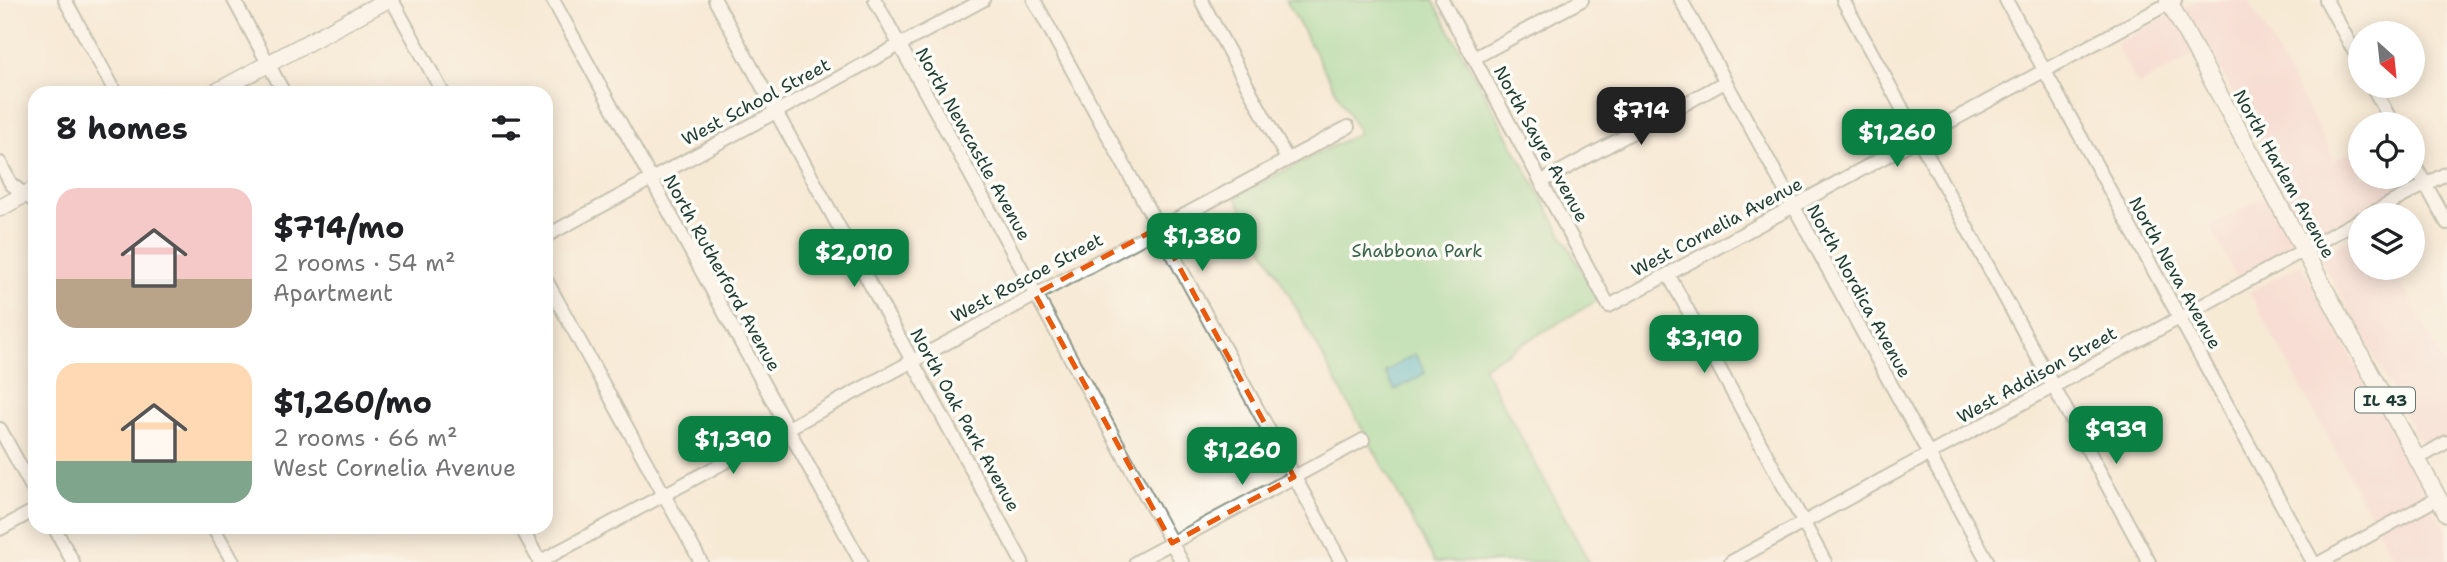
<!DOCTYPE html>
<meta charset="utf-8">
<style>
body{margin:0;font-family:"Shantell Sans",sans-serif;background:#f6f6f6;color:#202124;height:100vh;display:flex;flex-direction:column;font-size:26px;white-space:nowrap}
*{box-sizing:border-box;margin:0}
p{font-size:23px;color:#757577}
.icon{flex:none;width:38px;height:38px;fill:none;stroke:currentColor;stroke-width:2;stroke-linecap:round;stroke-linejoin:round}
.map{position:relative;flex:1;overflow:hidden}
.sheet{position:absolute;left:28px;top:86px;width:525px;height:448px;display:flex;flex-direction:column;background:#fff;border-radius:21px;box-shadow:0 4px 18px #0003}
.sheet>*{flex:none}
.needle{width:46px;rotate:153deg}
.tools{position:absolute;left:2348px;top:21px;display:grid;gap:14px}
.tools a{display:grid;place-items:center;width:77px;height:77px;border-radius:50%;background:#fff;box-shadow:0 4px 18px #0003;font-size:35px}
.price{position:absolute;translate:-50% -60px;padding:0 16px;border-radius:14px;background:#0b8043;color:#fff;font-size:23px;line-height:46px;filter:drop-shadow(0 2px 4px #0008)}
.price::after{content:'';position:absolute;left:50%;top:42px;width:21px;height:16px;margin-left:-10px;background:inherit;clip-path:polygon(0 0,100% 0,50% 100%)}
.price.current{background:#222;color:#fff}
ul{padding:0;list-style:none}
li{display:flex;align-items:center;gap:21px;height:175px;padding:0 28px}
li span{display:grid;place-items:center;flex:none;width:196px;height:140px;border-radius:21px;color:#555}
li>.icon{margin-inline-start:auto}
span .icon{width:84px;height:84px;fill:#fffc;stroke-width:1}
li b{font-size:30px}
h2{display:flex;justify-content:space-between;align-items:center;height:84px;padding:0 28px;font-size:30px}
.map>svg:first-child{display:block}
.built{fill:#f7cfd1}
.green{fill:#8dd894;stroke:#568a64;stroke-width:2}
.water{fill:#54bed0;stroke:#3a7e82;stroke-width:2}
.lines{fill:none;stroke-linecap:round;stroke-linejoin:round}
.minor-casing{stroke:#8b9485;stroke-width:16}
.major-casing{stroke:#8b9485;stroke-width:19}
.minor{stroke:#fff;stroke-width:12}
.major{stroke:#fff;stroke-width:16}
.marked{fill:none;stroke:#e8590c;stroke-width:5;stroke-dasharray:14 9;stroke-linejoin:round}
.labels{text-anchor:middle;stroke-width:7;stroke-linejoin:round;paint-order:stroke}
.shield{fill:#fdfcf7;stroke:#62766e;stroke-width:2}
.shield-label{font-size:16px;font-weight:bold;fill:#1f3d34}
.street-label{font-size:18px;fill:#1f3d34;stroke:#fdfcf7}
.park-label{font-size:18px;fill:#3a644c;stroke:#fdfcf7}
</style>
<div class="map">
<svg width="2447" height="562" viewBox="0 0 2447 562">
<rect width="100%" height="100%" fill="#fdfcf7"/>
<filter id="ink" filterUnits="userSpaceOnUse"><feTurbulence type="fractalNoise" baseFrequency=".0143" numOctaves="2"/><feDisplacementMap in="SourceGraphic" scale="14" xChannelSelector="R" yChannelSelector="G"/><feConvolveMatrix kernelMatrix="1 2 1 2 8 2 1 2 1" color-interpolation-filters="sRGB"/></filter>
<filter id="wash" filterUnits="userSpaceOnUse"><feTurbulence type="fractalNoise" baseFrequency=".00686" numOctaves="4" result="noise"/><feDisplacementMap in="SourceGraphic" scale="28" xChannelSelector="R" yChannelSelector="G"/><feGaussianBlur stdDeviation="1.57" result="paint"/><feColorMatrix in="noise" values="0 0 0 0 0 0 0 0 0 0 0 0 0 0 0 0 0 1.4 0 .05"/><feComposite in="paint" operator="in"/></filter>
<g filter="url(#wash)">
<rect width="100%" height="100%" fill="#f7ead6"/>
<path class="built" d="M2198,0H2249L2335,160L2361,146V177H2413V173L2417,180L2237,277L2210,226L2283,186L2209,47L2138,86L2116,44Z
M2361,232V268H2393L2447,368V437L2424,450L2319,255Z
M2301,264L2447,533V562H2396L2249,292Z"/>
<path class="green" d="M1286,0H1433L1598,300L1483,367L1589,562H1435L1235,196L1359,133Z"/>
<path class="water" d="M1415,354L1425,373L1395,390L1385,372Z"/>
</g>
<g filter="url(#ink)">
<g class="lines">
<g class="minor-casing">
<path id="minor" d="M65,0L116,93
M234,0L284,93
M392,0L443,93
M553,0L861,562
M715,0L1022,562
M875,0L1182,562
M1034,0L1341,562
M1201,0L1287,159
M1442,0L1609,306L2175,0
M1681,0L1988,562
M1843,0L2149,562
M2006,0L2313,562
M2326,0L2361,64
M1474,58L1582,0
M2372,86L2393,124
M2413,162L2447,223
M0,163L11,184L35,202
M1541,182L1725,82
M2368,215L2447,173
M546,236L983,0
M1668,274L1825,562
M546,280L701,562
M0,429L35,493
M2417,459L2447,442
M54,527L73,562
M213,527L233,562
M521,527L540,562
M0,529L35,510
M539,562L1348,127
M1136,562L1363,440
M1731,562L2361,219
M2321,562L2438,498"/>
</g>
<g class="major-casing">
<path id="major" d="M2168,0L2447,514
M214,93L387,0
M0,208L35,189"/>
</g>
<use href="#minor" class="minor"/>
<use href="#major" class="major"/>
</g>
</g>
<path d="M0 0H2447V562H0ZM1158,228L1294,477L1172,543L1035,294Z" fill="#f7ead6" fill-opacity=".55" fill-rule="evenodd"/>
<path class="marked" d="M1158,228L1294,477L1172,543L1035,294Z"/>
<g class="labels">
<rect class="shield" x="2355" y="387.5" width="60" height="25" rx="5"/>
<g class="shield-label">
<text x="2385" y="406">IL 43</text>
</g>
<g class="street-label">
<text transform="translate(756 102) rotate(-28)" y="6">West School Street</text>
<text transform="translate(973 144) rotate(61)" y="6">North Newcastle Avenue</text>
<text transform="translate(1541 144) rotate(61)" y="6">North Sayre Avenue</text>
<text transform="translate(2284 174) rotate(61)" y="6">North Harlem Avenue</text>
<text transform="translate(1717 227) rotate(-28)" y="6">West Cornelia Avenue</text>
<text transform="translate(722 273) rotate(61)" y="6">North Rutherford Avenue</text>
<text transform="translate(2175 273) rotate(61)" y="6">North Neva Avenue</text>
<text transform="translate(1027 278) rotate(-28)" y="6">West Roscoe Street</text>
<text transform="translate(1859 291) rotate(61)" y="6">North Nordica Avenue</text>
<text transform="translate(2037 375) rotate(-29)" y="6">West Addison Street</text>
<text transform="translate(965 420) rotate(61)" y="6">North Oak Park Avenue</text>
</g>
<g class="park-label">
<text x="1417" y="257">Shabbona Park</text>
</g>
</g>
</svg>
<div class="tools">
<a><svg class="needle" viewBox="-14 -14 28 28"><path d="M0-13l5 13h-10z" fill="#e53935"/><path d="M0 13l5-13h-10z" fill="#757577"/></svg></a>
<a><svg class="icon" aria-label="locate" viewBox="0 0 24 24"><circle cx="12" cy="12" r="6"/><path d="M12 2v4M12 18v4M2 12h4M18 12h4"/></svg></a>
<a><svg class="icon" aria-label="layers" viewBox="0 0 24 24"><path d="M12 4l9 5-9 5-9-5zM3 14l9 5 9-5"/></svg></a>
</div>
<b class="price current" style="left:1641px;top:147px">$714</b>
<b class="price" style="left:1897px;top:169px">$1,260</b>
<b class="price" style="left:1202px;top:273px">$1,380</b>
<b class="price" style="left:854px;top:289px">$2,010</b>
<b class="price" style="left:1704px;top:375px">$3,190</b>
<b class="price" style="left:2116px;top:466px">$939</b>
<b class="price" style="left:733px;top:476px">$1,390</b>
<b class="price" style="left:1242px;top:487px">$1,260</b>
<section class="sheet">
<h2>8 homes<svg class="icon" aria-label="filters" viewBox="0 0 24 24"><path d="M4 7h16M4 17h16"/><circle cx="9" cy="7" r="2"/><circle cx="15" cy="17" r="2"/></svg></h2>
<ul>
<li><span style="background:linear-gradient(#f6c9c9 65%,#b9a48a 0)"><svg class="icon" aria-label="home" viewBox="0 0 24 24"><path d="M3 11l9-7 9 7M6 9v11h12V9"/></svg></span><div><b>$714/mo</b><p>2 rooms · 54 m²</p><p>Apartment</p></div></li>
<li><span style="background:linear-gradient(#ffd9b3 70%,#7fa58c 0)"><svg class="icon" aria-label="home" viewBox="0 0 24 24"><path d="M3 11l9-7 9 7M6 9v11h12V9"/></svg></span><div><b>$1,260/mo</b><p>2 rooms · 66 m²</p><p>West Cornelia Avenue</p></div></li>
</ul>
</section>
</div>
